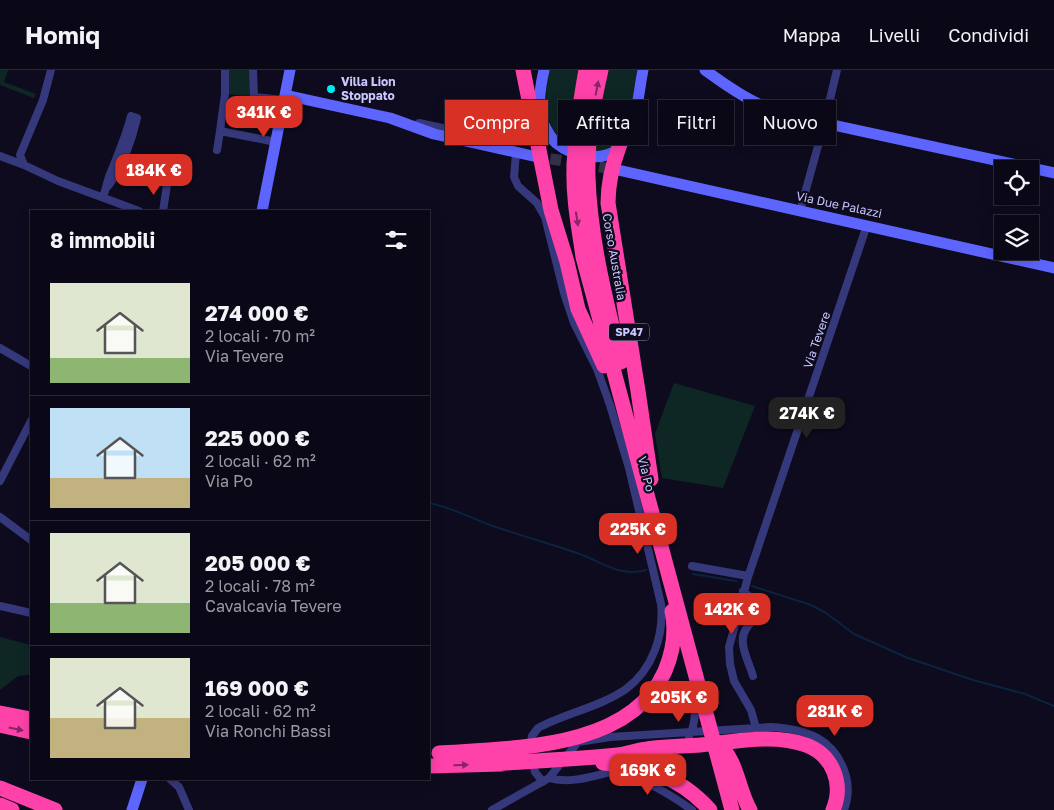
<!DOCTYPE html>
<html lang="it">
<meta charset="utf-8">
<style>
body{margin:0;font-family:"Golos Text",sans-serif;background:#13111f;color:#f1f3f6;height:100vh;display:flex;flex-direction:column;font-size:19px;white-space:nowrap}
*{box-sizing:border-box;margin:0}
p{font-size:16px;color:#999aa1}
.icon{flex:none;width:28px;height:28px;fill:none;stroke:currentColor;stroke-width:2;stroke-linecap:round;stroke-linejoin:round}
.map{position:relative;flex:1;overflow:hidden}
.drawer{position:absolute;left:30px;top:140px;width:400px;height:570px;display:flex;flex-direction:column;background:#0a0816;border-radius:0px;box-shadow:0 2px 12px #0003,0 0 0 1px #2a2935}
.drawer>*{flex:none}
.banner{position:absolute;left:445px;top:30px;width:475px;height:45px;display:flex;gap:10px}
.fabs{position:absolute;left:994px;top:90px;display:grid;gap:10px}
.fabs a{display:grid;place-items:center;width:45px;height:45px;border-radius:0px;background:#0a0816;box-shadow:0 2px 12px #0003,0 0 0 1px #2a2935;font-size:25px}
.price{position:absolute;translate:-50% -42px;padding:0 11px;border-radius:10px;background:#d93025;color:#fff;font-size:16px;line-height:32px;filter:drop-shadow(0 1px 2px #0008)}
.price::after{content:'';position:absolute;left:50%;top:30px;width:15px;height:11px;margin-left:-8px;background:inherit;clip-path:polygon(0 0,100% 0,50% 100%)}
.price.current{background:#222;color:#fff}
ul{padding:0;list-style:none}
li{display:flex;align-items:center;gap:15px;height:125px;padding:0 20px}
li+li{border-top:1px solid #2a2935}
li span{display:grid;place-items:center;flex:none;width:140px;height:100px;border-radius:0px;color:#555}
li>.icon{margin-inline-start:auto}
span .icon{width:60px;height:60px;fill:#fffc;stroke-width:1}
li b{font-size:21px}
h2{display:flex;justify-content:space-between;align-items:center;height:60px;padding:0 20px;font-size:21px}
.chip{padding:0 18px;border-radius:0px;background:#0a0816;box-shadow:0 2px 12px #0003,0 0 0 1px #2a2935;font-size:18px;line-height:45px}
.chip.current{background:#d93025;color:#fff}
header{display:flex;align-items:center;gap:30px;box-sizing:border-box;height:70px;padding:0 25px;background:#0a0816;border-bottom:1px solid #2a2935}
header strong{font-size:24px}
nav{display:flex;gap:28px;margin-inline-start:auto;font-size:18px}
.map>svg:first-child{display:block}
.green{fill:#0e2724}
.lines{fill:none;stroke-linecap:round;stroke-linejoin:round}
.stream{stroke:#0b2341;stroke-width:2}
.secondary-tunnel{stroke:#33314a;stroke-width:11;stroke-dasharray:11 5.5;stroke-linecap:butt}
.street{stroke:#36387c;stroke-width:8}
.secondary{stroke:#5e65ff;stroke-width:11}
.highway{stroke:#ff42aa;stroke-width:15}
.oneway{fill:#862664}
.poi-dot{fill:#00eaf2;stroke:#0d0b1d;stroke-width:2}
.labels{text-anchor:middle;stroke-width:4.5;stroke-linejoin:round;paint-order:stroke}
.shield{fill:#0d0b1d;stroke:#918fbb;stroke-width:1}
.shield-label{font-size:11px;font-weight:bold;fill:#c9c7ff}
.poi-label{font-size:12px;font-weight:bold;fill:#c9c7ff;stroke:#0d0b1d;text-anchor:start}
.street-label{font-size:12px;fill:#c9c7ff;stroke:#0d0b1d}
</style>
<header>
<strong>Homiq</strong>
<nav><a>Mappa</a><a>Livelli</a><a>Condividi</a></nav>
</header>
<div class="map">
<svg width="1054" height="740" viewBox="0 0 1054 740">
<rect width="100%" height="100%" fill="#0d0b1d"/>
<path class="green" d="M0,0H8L4,12L36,24L34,28L0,15Z
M226,0H252V27L226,24Z
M548,0H580L568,76C542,53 545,32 548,0Z
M608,0H637C633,21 631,59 615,74C609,79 601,81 594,82L595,68Z
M674,313L755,336L723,418L662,408L655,364Z
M0,567L31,575V603L28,605L18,606L0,620Z"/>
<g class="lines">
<path class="stream" d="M429,433C450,437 469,447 490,455C519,465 548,473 577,483C601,491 620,508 646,500
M693,504L736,511
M752,516L811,535L826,543L854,564L908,588L973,610L1025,624L1054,636"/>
<path class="secondary-tunnel" d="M534,86L618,100"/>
<path class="street" d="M51,0L43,30L20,85L24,95L58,111L139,141
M225,0V24L220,61L276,72
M253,0L254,27L285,30
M415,56L419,53L489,68
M217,80L220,61
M516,83L514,107L518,116L537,133L545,147L564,223L574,253L597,299L610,335L629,398L661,534C664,565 653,599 626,619C600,637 566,643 538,658L532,666L530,678
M0,86L24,95
M103,127C106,119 107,112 110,104C118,85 126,66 131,46L137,48C132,69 122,100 108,116
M802,134L824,54L837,0
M163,141L167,115
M0,278L31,296
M0,411L31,351
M0,447L31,470
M692,496L748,506
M743,521L755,531L759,539C757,549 752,550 746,559C737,572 749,592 753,606
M0,536L31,543
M756,658L751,640L734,611L730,594L729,577L748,507L867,155
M689,666C696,655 696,635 694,621
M532,689L535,702L543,712
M638,695L665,687L678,679
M614,703C644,708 668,723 692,740
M549,708C571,715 598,704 620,700
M170,709L179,717L189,740
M492,740L549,708L578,672L610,667L771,657C806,659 835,668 846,706C849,717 848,729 844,740"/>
<path class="secondary" d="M544,0C541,13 538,33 541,46C543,54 550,67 556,73C572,86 603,94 620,77C637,58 638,24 643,0
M705,0C731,19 756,36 787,45L1054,103
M285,25L390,48L434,64L533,86
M618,100L1054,198
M262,141L290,0
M132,740L142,709"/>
<path class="highway" d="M523,0L551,140L567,192L578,239L604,296
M586,0C580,33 575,66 574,99C573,129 579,158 583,187L732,740
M601,0C593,34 587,71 588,107C590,170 606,231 621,292
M619,77C612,96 608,112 608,133L638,321L651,409
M0,643L31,649
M0,655L31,662
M724,680C738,697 739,721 750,740
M439,683C512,678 630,680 665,601C673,582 676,560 672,541
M603,693C647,696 680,707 710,740
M492,694C534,691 576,689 617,685C627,684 637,680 647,679C665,676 683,676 700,675C733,672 774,663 806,675C833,685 844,714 833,740
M429,696L502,694
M0,718L55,740
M0,735L12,740"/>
</g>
<defs><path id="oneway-solid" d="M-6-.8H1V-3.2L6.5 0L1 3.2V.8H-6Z" transform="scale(1.25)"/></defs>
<g class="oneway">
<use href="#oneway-solid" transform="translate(597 18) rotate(-79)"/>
<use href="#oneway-solid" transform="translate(577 149) rotate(81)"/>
<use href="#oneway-solid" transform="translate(16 659) rotate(12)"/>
<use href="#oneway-solid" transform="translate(461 695) rotate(-2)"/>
</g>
<circle class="poi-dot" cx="331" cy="19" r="5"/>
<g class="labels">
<rect class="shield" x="609" y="253.5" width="40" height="17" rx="4"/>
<g class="shield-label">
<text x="629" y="266">SP47</text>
</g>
<g class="poi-label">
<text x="341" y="16">Villa Lion<tspan x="341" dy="14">Stoppato</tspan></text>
</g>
<g class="street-label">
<text transform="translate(839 135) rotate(12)" y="4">Via Due Palazzi</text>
<text transform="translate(614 187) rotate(80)" y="4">Corso Australia</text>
<text transform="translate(817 270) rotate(-71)" y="4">Via Tevere</text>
<text transform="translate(646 404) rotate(76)" y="4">Via Po</text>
</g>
</g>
</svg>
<div class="fabs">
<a><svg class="icon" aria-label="locate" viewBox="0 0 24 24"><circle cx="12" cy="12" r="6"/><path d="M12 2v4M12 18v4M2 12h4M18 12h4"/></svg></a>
<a><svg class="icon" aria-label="layers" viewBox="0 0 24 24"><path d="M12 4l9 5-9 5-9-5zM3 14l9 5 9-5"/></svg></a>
</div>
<b class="price" style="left:264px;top:68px">341K €</b>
<b class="price" style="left:154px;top:126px">184K €</b>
<b class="price current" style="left:807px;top:369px">274K €</b>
<b class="price" style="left:638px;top:485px">225K €</b>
<b class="price" style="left:732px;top:565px">142K €</b>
<b class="price" style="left:679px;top:653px">205K €</b>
<b class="price" style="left:835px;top:667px">281K €</b>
<b class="price" style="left:648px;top:726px">169K €</b>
<div class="banner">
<a class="chip current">Compra</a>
<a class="chip">Affitta</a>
<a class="chip">Filtri</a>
<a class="chip">Nuovo</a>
</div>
<section class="drawer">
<h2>8 immobili<svg class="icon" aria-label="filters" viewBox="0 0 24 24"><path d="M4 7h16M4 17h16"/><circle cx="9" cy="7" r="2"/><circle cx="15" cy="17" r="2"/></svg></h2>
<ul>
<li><span style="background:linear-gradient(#dfe7d0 75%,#8fb573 0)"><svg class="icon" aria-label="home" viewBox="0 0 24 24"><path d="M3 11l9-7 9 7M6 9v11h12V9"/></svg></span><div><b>274 000 €</b><p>2 locali · 70 m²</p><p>Via Tevere</p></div></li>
<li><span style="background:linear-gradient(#bfe0f5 70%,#c2b280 0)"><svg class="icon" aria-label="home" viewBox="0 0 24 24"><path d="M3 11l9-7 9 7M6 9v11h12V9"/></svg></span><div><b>225 000 €</b><p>2 locali · 62 m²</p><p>Via Po</p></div></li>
<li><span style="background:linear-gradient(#dfe7d0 70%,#8fb573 0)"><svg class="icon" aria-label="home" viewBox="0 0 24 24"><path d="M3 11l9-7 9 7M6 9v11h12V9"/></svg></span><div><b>205 000 €</b><p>2 locali · 78 m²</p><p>Cavalcavia Tevere</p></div></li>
<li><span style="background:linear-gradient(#dfe7d0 60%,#c2b280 0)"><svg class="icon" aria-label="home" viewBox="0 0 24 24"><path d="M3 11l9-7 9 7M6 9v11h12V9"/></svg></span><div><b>169 000 €</b><p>2 locali · 62 m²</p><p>Via Ronchi Bassi</p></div></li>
</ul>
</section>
</div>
